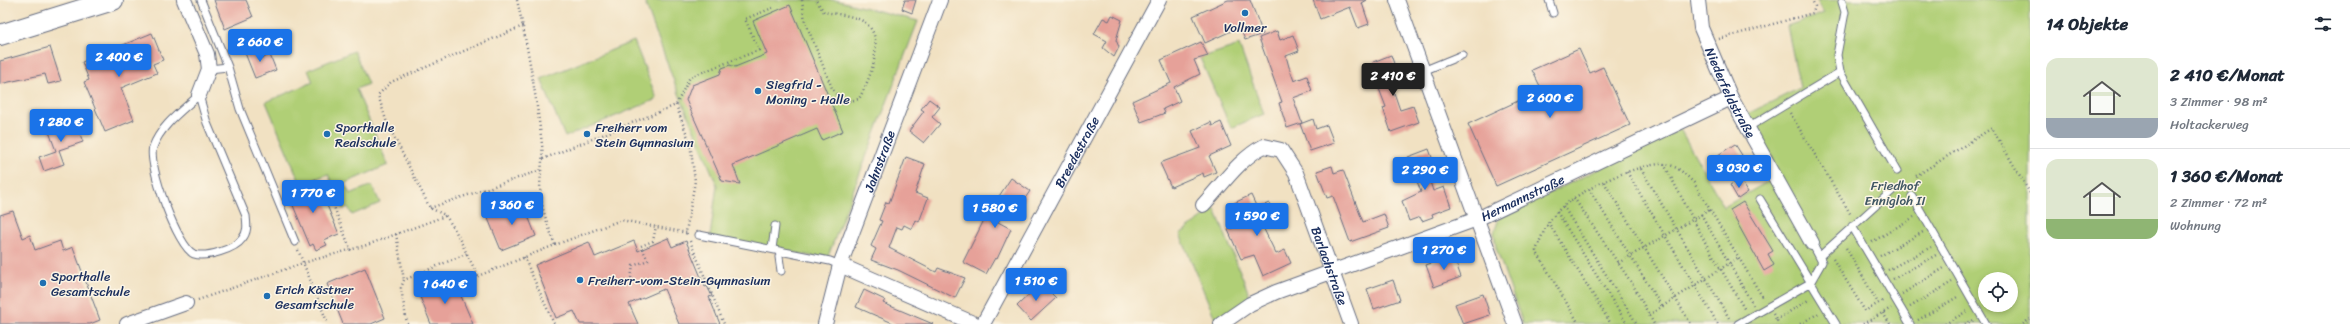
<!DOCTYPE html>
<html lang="de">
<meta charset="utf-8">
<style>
body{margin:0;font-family:Sriracha,sans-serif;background:#f2f2f3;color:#1f2937;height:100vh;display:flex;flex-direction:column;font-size:15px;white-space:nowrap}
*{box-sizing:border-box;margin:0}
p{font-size:13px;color:#747a83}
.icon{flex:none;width:22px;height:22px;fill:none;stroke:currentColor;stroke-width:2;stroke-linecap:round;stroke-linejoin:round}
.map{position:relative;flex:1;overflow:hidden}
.details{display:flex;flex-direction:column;background:#fff;width:320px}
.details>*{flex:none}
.controls{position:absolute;left:1978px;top:272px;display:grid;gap:8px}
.controls a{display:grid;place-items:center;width:40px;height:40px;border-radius:50%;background:#fff;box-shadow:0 2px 6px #0003;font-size:20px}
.price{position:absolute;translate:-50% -34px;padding:0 9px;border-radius:4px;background:#1a73e8;color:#fff;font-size:13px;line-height:26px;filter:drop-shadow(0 1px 2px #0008)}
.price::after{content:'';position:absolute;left:50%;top:24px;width:12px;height:9px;margin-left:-6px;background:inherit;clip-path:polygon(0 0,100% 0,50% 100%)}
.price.current{background:#222;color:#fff}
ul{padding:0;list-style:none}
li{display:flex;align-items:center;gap:12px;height:100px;padding:0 16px}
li+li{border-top:1px solid #e0e1e3}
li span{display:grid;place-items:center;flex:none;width:112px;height:80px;border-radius:12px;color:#555}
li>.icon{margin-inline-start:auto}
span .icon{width:48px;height:48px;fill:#fffc;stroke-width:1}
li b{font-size:17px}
h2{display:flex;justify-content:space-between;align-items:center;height:48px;padding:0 16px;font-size:17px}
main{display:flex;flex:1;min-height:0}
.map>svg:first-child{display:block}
.green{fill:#b0cf76;stroke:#667f6a;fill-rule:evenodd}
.building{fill:#e6a199}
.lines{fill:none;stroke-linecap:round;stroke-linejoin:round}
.service-casing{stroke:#666d81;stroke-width:9}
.minor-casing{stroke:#666d81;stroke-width:16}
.secondary-casing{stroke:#666d81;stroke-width:22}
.path{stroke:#666d81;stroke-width:2.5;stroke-dasharray:1 3;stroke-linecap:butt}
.service{stroke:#fff;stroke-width:7}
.minor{stroke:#fff;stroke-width:14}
.secondary{stroke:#fff;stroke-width:20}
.poi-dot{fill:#1f6fb2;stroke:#fcf5e5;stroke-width:1.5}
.labels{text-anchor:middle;stroke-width:3;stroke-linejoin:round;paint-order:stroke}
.poi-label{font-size:13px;fill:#1b2f5e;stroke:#fcf5e5;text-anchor:start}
.street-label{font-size:13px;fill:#1b2f5e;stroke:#fcf5e5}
.park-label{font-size:13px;fill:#405764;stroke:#fcf5e5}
</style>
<main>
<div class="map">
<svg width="2030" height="324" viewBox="0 0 2030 324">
<rect width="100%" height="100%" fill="#fcf5e5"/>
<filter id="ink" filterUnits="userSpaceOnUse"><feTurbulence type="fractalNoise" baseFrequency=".025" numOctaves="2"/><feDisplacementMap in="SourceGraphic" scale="8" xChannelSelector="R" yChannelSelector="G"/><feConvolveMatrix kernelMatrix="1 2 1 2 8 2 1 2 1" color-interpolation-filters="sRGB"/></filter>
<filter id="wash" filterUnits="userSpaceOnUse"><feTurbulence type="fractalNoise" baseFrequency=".012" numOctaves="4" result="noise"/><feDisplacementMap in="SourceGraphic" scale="16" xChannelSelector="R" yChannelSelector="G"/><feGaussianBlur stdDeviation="0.9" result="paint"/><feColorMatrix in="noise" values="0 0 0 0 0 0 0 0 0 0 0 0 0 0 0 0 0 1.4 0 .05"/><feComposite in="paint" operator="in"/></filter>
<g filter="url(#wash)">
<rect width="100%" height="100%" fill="#f1e1c2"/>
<path class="green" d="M644,0H835L918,21L827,259L710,237L717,185L675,84Z
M1817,0H2030V324H1523L1496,248L1494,233L1499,218L1680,129L1724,207L1772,179L1745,115L1800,88L1787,26L1824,13ZM1985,279H2011V305H1985Z
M634,41L657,99L565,137L541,79Z
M1239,45L1264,114L1231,128L1200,58Z
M354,51L368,84L356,89L388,165L345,183L350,194L372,185L380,203L352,215L348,207L343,209L328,174L301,185L266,102L313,82L308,70Z
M1215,209L1251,299L1216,321L1180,234Z"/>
<g id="blocks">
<path class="building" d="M214,0H246L253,17L225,29Z
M905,0H916L912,13L902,9Z
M1228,0H1250L1263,34L1245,40L1240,27L1205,43L1193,16Z
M1313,0H1367L1362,3L1369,24L1358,28L1350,7L1320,19Z
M790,5L843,131L822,140L817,129L733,165L740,184L722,181L686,100L692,85L720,74L722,68L730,65L735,67L767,54L753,21Z
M1112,15L1122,20L1116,40L1119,47L1114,57L1103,48L1107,41L1094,34L1103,18L1109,21Z
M1277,31L1280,40L1293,35L1299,51L1286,56L1289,67L1294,81L1307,76L1312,91L1293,98L1302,123L1287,128L1279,103L1282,102L1259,38Z
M152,33L163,60L153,64L157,73L121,88L134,120L105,132L84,82L89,80L82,62Z
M1201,42L1208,56L1194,60L1200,74L1174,87L1180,101L1163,109L1165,113L1141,122L1132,101L1171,83L1161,60Z
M50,47L61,81L48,84L45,74L0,84V61Z
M259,48L263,58L270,55L276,70L255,78L245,53Z
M1579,49L1590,73L1603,67L1630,125L1496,186L1468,124L1542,90L1532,70Z
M1391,55L1399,78L1390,81L1400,110L1413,106L1419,122L1391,132L1383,108L1386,107L1378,86L1382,84L1373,62Z
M929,99L940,107L932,117L940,124L924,143L909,131L924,111L921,109Z
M74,119L83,142L59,150L64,164L44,171L39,157L56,151L48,129Z
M1313,119L1316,129L1327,125L1334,143L1310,151L1300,124Z
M1211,122L1212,126L1221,122L1231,146L1209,156L1216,172L1204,177L1203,173L1171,187L1160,163L1200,148L1192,131Z
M1735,144L1745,160L1725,172L1715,157Z
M1429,149L1435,166L1426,169L1433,191L1444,187L1451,207L1432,214L1433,217L1422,221L1420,217L1409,221L1402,201L1421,192L1408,157Z
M906,157L925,164L915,193L928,198L919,222L916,220L912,229L904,225L902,229L897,227L889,248L936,272L938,268L965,278L955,298L898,270L871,260L876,249L871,246L882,221L879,220L886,202L889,203Z
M1332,166L1334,173L1343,170L1363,222L1384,214L1389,228L1350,242L1333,196L1327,198L1317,171Z
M1011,178L1030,191L1018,209L1008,202L998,222L1011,229L997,259L995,258L986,274L963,262L986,216Z
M316,179L339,234L324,240L327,245L316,250L313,244L310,246L287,191Z
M1740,179L1748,192L1738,199L1730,185Z
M1251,195L1257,208L1269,203L1275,216L1261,223L1276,254L1285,250L1291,263L1263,276L1254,255L1241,259L1228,230L1243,223L1234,203Z
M522,201L536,236L501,250L487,216Z
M1743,202L1773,251L1768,254L1774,265L1764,271L1730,210Z
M13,211L23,238L30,235L35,250L60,241L63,251L73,247L100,320L90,324H0V215Z
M668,238L672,247L686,241L705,287L707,286L712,296L709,297L720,324H679L664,289L629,304L638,324H580L574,311L556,318L535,265L589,242L595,257L634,241L638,251Z
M1453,255L1461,277L1434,287L1426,265Z
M365,268L385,318L371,324H343L327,284Z
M1393,280L1400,300L1374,309L1367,289Z
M455,282L473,324H431L418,292L439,283L441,287Z
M1041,283L1056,298L1031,321L1017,306Z
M864,290L885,300L883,303L933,324H895L856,307Z
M1483,294L1490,315L1463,324L1455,304Z"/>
</g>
</g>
<g filter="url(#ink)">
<use href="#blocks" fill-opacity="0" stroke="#666d81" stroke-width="1"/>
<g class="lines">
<g class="service-casing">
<path id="service" d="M201,0L228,67L240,109L295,242
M1549,0L1553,13
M209,69L228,67
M1423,71L1462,55
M1840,72L1837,55L1845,12L1842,2
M199,95L207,123L246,216C247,225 248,232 242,239C235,249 206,258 194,254C178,248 147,164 153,147C161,125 183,110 199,95Z
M1747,128L1840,72L1897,171
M1912,196L1986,324
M1760,199L1836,324
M1852,226L1910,324
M699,235L830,261L840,265
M772,249L775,226
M1820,256L1893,190
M781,271L779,257L781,251
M1738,324L1810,283L1822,262L1812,243"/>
</g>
<g class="minor-casing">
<g id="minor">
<path d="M184,0L207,54L209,69L199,95"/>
<path d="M1397,0L1515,324"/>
<path id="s1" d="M1698,0L1701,28L1731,98L1812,243"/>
<path id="s2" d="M1203,205C1222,185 1239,159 1264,146L1281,150L1296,173L1351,324"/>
<path d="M840,265L975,324"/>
<path d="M127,324L186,303"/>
<path id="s3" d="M825,324L840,265L940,0"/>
<path id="s4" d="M983,324L1159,0"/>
<path id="s5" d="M1221,324L1250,304L1276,292L1477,219L1731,98"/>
</g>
</g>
<g class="secondary-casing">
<path id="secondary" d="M0,35L113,0"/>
</g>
<path class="path" d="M517,0C528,48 536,95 542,144C544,162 538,180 541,198C543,214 550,230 555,245L478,276L454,228L445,215L430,208L387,123L378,95L391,82L523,26
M802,0L805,21L832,88L838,97L849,101L859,99C870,79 889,34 861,20C850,15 836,14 824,12L816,0
M1719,39L1813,13L1815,6L1812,0
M676,105L690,143L695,181L686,232L688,237
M1790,113L1851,215
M543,159L676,105L690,77L759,50L745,19L775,7
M1664,164L1705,242L1745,310
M1641,169L1729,318
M1627,172L1718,324
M1916,176L1992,128L2030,193
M1604,182L1691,324
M326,186L351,251
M1589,189L1662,307
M1574,198L1633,285L1654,324
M1563,206L1637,324
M430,208L541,170
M1557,212L1627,324
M1701,214L1753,305
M1548,222L1611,324
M396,234L404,280
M690,241L724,324
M1872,242L1914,217
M555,245L621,220L687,233
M1846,248L1878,303
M298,250L328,324
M1880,256L1923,232
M524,257L554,324
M1833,259L1865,311L1884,300
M1618,263L1711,209
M1888,270L1931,247
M631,278L633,266L648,260L641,246L653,241L656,226
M1893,279L1936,255
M1902,294L1944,268
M198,300L303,263L367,245L445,216
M1910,307L1952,282
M1883,313L1890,324
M1773,314L1779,324
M1649,315L1739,257
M1776,320L1810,299
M1918,320L1959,296
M407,324L401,288L404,280L468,253
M1579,324L1536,251C1541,236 1547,223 1558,211C1577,191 1635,164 1663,164C1676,164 1686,175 1694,183L1763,298
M1800,324L1819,313
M1863,324L1891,308
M1945,324L1967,311
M1965,324L1974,320
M2023,324L2030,319"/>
<use href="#service" class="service"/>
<use href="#minor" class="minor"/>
<use href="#secondary" class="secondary"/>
</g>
</g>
<g class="poi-dot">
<circle cx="1245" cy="13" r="4"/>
<circle cx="758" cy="91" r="4"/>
<circle cx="327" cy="134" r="4"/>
<circle cx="587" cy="134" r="4"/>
<circle cx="580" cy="280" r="4"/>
<circle cx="43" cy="283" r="4"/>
<circle cx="267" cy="296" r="4"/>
</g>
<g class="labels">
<g class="poi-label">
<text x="1245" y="32" text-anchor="middle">Vollmer</text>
<text x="766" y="89">Siegfrid -<tspan x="766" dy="15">Moning - Halle</tspan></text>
<text x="335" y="132">Sporthalle<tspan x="335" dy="15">Realschule</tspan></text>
<text x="595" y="132">Freiherr vom<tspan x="595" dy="15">Stein Gymnasium</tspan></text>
<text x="51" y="281">Sporthalle<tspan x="51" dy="15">Gesamtschule</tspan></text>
<text x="588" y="285">Freiherr-vom-Stein-Gymnasium</text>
<text x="275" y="294">Erich Kästner<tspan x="275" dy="15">Gesamtschule</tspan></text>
</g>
<g class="street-label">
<text dy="5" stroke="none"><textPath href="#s1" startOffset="99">Niederfeldstraße</textPath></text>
<text dy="5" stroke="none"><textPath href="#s4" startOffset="196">Breedestraße</textPath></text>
<text dy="5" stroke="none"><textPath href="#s3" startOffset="172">Jahnstraße</textPath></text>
<text dy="5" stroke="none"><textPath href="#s5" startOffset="328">Hermannstraße</textPath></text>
<text dy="5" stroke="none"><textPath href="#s2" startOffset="229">Barlachstraße</textPath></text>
</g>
<g class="park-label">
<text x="1895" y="190">Friedhof<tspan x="1895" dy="15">Ennigloh II</tspan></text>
</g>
</g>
</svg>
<div class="controls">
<a><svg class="icon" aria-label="locate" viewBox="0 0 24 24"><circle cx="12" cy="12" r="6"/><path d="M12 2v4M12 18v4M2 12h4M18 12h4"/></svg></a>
</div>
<b class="price" style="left:260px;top:63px">2 660 €</b>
<b class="price" style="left:119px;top:78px">2 400 €</b>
<b class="price current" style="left:1393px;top:97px">2 410 €</b>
<b class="price" style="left:1550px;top:119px">2 600 €</b>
<b class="price" style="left:61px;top:143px">1 280 €</b>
<b class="price" style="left:1739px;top:189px">3 030 €</b>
<b class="price" style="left:1425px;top:191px">2 290 €</b>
<b class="price" style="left:313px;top:214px">1 770 €</b>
<b class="price" style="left:512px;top:226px">1 360 €</b>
<b class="price" style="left:995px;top:229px">1 580 €</b>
<b class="price" style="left:1257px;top:237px">1 590 €</b>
<b class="price" style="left:1444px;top:271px">1 270 €</b>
<b class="price" style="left:1036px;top:302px">1 510 €</b>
<b class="price" style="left:445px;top:305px">1 640 €</b>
</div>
<section class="details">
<h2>14 Objekte<svg class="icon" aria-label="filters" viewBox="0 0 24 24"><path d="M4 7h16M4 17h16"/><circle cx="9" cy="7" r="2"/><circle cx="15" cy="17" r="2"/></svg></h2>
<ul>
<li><span style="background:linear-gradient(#dfe7d0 75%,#9aa5b1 0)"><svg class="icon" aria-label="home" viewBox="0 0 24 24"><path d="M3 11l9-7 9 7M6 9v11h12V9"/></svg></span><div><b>2 410 €/Monat</b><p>3 Zimmer · 98 m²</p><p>Holtackerweg</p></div></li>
<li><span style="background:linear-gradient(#dfe7d0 75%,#8fb573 0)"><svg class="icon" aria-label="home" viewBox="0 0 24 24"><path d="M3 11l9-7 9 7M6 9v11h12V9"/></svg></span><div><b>1 360 €/Monat</b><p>2 Zimmer · 72 m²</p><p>Wohnung</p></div></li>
</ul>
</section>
</main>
